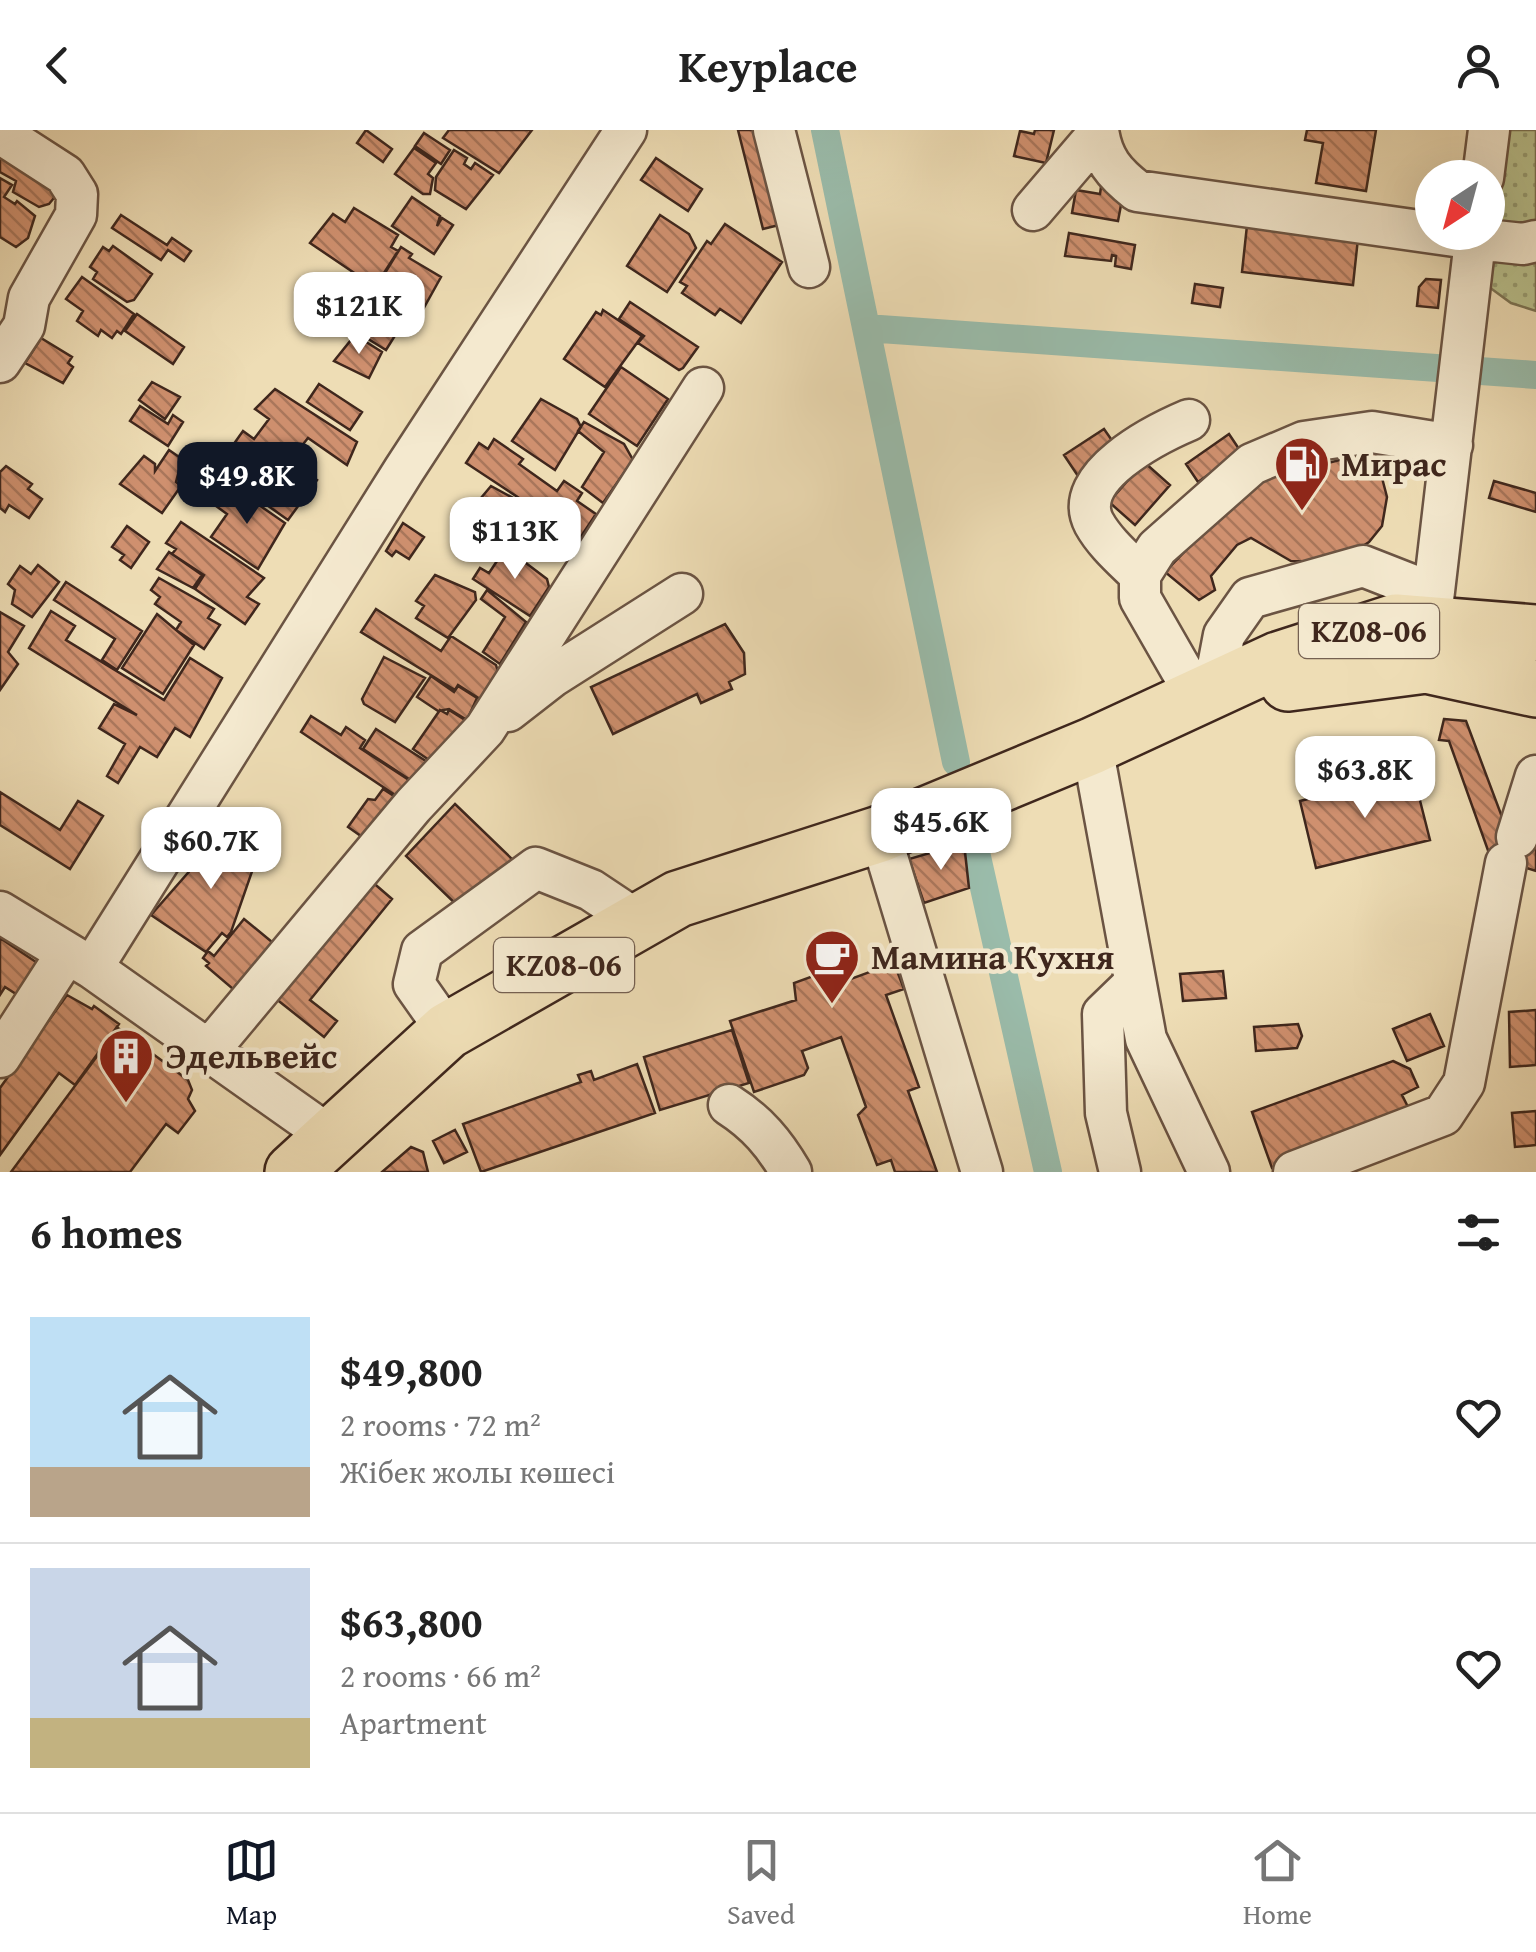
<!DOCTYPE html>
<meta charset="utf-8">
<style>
body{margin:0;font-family:"Gentium Book Plus",serif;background:#f2f2f2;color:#222;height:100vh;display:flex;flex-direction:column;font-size:38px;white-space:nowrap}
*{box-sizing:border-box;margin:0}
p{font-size:32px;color:#767676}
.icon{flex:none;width:55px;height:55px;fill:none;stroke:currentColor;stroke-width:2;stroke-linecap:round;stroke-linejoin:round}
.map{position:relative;height:1042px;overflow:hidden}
.panel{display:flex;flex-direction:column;background:#fff;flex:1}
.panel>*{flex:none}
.needle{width:65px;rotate:216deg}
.fabs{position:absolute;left:1415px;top:30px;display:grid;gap:20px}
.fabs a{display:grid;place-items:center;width:90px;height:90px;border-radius:50%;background:#fff;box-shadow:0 10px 40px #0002;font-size:50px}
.price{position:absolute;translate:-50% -85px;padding:0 22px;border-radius:20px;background:#fff;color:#222;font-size:32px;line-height:65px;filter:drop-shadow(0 2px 5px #0008)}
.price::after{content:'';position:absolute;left:50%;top:60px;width:30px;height:22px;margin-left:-15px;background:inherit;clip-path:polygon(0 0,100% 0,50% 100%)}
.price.selected{background:#111827;color:#fff}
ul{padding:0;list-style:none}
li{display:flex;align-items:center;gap:30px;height:250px;padding:0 30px}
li+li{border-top:2px solid #e0e0e0}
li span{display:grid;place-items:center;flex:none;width:280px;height:200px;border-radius:0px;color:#555}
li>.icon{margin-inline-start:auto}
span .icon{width:120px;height:120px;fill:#fffc;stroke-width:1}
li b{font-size:42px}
h2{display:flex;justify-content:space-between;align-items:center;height:120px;padding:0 30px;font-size:42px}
header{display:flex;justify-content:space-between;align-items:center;height:130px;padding:0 30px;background:#fff;font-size:45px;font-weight:700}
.dock{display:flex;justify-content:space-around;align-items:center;height:140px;border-top:2px solid #e0e0e0;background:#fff;font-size:28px;color:#767676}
.dock a{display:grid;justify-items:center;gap:5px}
.dock .selected{color:#111827}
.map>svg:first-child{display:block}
.grass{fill:url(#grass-dots);stroke:#7c7455;stroke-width:2.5}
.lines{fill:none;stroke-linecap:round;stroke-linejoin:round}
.canal{stroke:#9abcab;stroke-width:28}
.building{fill:url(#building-back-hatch);stroke:#3f271d;stroke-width:2.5}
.minor-casing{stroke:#6b5443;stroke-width:45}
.highway-casing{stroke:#3f271d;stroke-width:60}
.minor{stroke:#f4e9cf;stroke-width:40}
.highway{stroke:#eeddb5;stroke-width:55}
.labels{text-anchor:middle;stroke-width:9;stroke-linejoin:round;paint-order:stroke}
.shield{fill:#f4e9cf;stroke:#756152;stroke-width:2.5}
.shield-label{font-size:32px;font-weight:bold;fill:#3f271d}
.poi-label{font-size:35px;font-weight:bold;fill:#3f271d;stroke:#f4e9cf;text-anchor:start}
</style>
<header><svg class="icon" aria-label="back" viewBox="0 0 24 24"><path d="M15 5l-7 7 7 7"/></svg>Keyplace<svg class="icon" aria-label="person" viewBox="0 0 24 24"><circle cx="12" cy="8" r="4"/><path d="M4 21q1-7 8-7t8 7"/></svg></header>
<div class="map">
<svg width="1536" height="1042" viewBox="0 0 1536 1042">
<defs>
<pattern id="grass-dots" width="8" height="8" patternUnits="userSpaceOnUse" patternTransform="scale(2.5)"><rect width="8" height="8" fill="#b9c18d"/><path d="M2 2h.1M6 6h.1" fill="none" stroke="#989d73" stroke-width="1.8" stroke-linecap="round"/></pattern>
<pattern id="building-back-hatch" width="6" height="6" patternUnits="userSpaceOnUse" patternTransform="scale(2.5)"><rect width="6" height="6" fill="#cf906f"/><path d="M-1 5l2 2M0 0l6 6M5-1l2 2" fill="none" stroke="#a9765b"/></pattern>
</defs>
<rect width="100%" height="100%" fill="#eeddb5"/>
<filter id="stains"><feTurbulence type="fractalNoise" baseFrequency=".002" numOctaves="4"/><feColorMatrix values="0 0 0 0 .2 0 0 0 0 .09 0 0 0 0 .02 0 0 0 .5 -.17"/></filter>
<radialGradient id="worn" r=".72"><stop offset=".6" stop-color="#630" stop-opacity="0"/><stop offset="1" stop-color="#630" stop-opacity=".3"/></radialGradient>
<path class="grass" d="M1507,0H1536V181L1511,173L1489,157Z"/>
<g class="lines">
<path class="canal" d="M825,0L956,632
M866,198L1536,245
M973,709L1048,1042"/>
</g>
<path class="building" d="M366,0L392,19L383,32L357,13Z
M449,0H532L499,43L443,8Z
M738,0H771L795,91L763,99Z
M1035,0H1054L1046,33L1014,26L1020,1L1034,4Z
M1307,0H1376L1366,61L1316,53L1323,13L1305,10Z
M424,3L450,20L441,34L415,16Z
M0,15L58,63L49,74L39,77L13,62L16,51L0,42Z
M414,18L436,33L428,44L433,48L430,64H423L395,44Z
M454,20L467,28L464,34L471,39L475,33L493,45L466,79L435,60L436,47Z
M656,28L702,59L688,81L641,50Z
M0,48L12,55L4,67L15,74L17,71L35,86L28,108L16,117L0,107Z
M1102,50L1128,76L1121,75L1118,91L1072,83L1076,60L1100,64Z
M412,67L440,86L437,96L442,88L453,95L434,124L392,96Z
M354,78L398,105L391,117L398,121L375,157L310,113L333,84L345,92Z
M121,85L167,115L172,108L191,121L184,131L168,120L161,130L112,98Z
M660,85L689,104L696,118L667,162L627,136Z
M1248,86L1359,99L1353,155L1242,142Z
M725,94L782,132L741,193L720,179L715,185L682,163L687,156L680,152L707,111L711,114Z
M1069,103L1135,115L1131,139L1115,136L1116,126L1112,125L1111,131L1065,126Z
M113,116L152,144L134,170L127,172L93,149L97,142L90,137L103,117L109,121Z
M401,117L412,124L409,128L441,147L421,183L377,156Z
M82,147L134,184L121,204L117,201L112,208L101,200L98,206L77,191L83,181L66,169Z
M340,148L371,167L375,162L384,168L381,173L406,188L386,220L336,189L343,177L328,167Z
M1426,149L1441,150L1438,178L1417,176L1419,157Z
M1195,154L1223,158L1220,177L1192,173Z
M630,172L698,217L683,238L679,240L638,213L644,206L619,189Z
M603,180L642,206L605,257L564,229L596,182L601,185Z
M137,184L184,217L173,234L125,201Z
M355,205L382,222L369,248L334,231Z
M41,208L72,227L68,233L73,237L63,253L25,233Z
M621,237L668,269L637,316L589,284Z
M152,252L180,267L165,289L139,270Z
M319,254L362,282L350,300L307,272Z
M275,259L357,312L347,335L308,308L300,318L310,335L305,342L317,350L288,390L216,339L243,301L254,309L269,289L255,279Z
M541,269L577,289L581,297L555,340L512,311Z
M140,276L168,294L173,285L183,292L168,316L130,291Z
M584,292L624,314L633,330L603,373L582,357L604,322L578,301Z
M1104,299L1120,322L1080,349L1064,325Z
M1229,304L1241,322L1198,352L1186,334Z
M494,309L523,329L519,334L557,361L564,351L582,363L577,371L596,384L580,408L466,333L479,313L488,319Z
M169,320L182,329L176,352L181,356L162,383L120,354L144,326L155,334V341Z
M1375,321L1387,367L1382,396L1369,412L1338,432L1291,431L1251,408L1237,415L1211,446L1215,460L1199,470L1165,442L1237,367L1269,348Z
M1144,332L1170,355L1135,395L1109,372Z
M6,336L32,354L28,359L42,369L29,388L9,375L5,382L0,378V342Z
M202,337L229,353L217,373L190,356Z
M1494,351L1536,363V382L1489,368Z
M230,355L285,393L258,439L211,407L227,384L216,376Z
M491,356L526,375L529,383L526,395L502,421L469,399L473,392L465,387Z
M181,392L264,448L247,467L259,474L245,494L195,459L204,445L172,424L176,419L166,413Z
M403,393L424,407L409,429L396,421L392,426L386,421Z
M127,396L149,412L131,438L120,430L124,425L112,417Z
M510,421L547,449L549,457L530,486L473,449L480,438L489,443L503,422Z
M169,422L202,445L193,458L157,439Z
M38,435L59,452L32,487L12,474L15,460L8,454L20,436L31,444Z
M435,445L475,462L476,470L448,508L416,488L424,476L416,471Z
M159,448L214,479L208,488L220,495L204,519L176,500L181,492L155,474L160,467L151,460Z
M66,452L142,501L117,540L102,530L115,509L54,470Z
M487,460L526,492L500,534L483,522L505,487L481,469Z
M376,479L441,521L451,506L496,535L498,542L480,569L458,555L455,560L361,502Z
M51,481L75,496L66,510L164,570L190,528L222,548L190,607L175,598L157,627L140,617L118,653L107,646L125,614L99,598L114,574L137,585L29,518Z
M0,482L24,496L8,522L18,534L0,560Z
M157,484L194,515L163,564L122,538Z
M725,494L744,523L745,544L729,552L732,559L701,573L697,564L613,604L591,557Z
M384,527L425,548L395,592L364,574L362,569Z
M431,546L454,562L458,556L477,568L467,590L449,579L438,581L417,567Z
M440,580L447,584L449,580L465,590L435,634L413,619Z
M311,586L341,605L346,597L365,610L360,618L415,654L404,671L301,602Z
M1444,589L1466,591L1508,703L1536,712V741L1490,726L1449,611L1439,610Z
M376,599L429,633L415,653L363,619Z
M1413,643L1430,710L1316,738L1300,671Z
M383,659L400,670L368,711L348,697L368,669L375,670Z
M0,662L60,700L78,671L103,686L70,739L0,695Z
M455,674L513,730L464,782L406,726Z
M230,695L248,709L256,730L231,802L227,807L222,803L206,822L151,785Z
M964,713L969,758L924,773L909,729Z
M370,750L392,769L310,870L337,891L324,907L275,868Z
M244,789L278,817L243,860L236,855L233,859L206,836L209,833L203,828L208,821L214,826Z
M0,808L48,840L27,871L5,857L0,865Z
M894,833L904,859L886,865L919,957L908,961L937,1042H895L891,1030L877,1035L858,985L866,977L841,907L802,921L808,938L804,945L754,962L730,891L796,870L794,853L846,834L851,849Z
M1223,841L1226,868L1183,871L1180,844Z
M67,865L92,879L94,876L119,894L75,955L59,943L0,1025V958Z
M1536,880V935L1510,937L1509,882Z
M1430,884L1444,916L1407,931L1393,899Z
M1298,894L1302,906L1297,918L1256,921L1254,897Z
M118,898L188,950L192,960L188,969L195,981L178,1003L166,994L130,1042H11Z
M732,900L749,953L660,980L644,927Z
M1393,931L1410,939L1418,957L1402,965L1410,981L1405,990L1272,1038L1252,982Z
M637,934L655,983L481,1042L463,994L581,952L578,945L591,941L594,950Z
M1536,981V1015L1515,1017L1512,983Z
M455,1000L467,1022L444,1033L433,1011Z
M411,1017L423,1022L428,1042H382Z"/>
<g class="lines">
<g class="minor-casing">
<path id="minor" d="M774,0L809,137
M1098,0C1102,29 1114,43 1137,61L1476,109L1523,114L1536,111
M0,3L65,45L77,64L76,85L29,168L24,196L0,232
M1483,48L1489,0
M1033,80L1098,4
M1140,445C1124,429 1105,413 1094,393C1070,347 1156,304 1189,290
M1427,521L1476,102
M1213,563L1224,505L1250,468L1363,436L1432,463
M1198,569L1140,468V445L1157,418L1252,334L1304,312L1372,302L1452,315
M508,581L553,546L682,464
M1092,616L1146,909L1209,1042
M880,704L982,1042
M1517,707L1536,646
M0,782L92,838L331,1007
M92,838L404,340L626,0
M447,901L414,854L422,821L536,738L591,760L639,792
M210,919L413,676L485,599L703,258
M0,927L67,823
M729,975C757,993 774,1013 791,1042
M1120,1042L1106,983L1103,884L1135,853
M1294,1042L1443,985L1464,953L1506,733"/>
</g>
<g class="highway-casing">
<path id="highway" d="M1288,553L1426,535L1536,559
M293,1042L447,901L678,769L880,704L1092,616L1278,530L1396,492L1536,503"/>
</g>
<use href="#minor" class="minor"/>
<use href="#highway" class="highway"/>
</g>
<defs>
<g id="fuel-pin" transform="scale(2.875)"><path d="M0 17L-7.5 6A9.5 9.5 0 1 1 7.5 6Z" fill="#8f2418" stroke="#f4e9cf"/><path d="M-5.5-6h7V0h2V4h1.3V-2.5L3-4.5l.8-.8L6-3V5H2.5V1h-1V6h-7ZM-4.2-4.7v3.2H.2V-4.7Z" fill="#fff"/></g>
<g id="cafe-pin" transform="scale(2.875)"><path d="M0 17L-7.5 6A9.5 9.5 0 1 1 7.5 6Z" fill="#8f2418" stroke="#f4e9cf"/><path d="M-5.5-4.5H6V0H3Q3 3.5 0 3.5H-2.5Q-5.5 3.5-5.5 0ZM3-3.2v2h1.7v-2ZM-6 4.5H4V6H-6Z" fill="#fff"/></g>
<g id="building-pin" transform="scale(2.875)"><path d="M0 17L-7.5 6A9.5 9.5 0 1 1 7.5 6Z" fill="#8f2418" stroke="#f4e9cf"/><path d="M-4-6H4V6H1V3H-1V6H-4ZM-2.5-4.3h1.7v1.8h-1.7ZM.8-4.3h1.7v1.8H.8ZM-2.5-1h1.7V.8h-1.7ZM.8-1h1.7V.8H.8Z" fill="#fff"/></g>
</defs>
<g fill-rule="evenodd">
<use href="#fuel-pin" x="1302" y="334"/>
<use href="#cafe-pin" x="832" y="827"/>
<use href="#building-pin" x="126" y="926"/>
</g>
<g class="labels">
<g class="shield">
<rect x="1299" y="474" width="140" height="54" rx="8"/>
<rect x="494" y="808" width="140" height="54" rx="8"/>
</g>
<g class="shield-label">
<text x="1369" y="512">KZ08-06</text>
<text x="564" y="846">KZ08-06</text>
</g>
<g class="poi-label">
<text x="1341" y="346">Мирас</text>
<text x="871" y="839">Мамина Кухня</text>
<text x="165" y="938">Эдельвейс</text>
</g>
</g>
<rect width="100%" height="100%" filter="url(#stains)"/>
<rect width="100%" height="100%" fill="url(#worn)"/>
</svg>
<div class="fabs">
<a><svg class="needle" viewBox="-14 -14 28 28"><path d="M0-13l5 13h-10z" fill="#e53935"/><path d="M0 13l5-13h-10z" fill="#767676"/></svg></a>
</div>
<b class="price" style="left:359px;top:227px">$121K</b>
<b class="price selected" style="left:247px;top:397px">$49.8K</b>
<b class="price" style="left:515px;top:452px">$113K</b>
<b class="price" style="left:1365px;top:691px">$63.8K</b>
<b class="price" style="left:941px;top:743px">$45.6K</b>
<b class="price" style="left:211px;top:762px">$60.7K</b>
</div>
<section class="panel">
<h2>6 homes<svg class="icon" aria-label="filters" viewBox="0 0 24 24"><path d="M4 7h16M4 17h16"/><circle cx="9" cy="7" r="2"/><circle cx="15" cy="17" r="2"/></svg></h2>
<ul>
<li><span style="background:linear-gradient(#bfe0f5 75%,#b9a48a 0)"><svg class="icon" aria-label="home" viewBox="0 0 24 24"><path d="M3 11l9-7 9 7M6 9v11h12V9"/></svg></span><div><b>$49,800</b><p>2 rooms · 72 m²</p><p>Жібек жолы көшесі</p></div><svg class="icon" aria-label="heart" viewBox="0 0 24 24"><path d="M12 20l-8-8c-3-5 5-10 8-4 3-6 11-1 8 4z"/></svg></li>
<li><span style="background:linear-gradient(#c9d6e8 75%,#c2b280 0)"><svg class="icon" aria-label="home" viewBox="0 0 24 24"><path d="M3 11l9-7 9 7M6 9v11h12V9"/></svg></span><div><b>$63,800</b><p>2 rooms · 66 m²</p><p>Apartment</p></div><svg class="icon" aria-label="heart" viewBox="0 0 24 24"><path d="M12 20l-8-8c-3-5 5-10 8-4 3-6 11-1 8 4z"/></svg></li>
</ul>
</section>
<nav class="dock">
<a class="selected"><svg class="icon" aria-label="map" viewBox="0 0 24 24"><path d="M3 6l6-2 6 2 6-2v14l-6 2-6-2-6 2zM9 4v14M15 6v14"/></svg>Map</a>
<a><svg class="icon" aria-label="saved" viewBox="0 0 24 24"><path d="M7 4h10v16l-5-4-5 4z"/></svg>Saved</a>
<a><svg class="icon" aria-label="home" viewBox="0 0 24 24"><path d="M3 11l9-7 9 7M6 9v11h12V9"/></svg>Home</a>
</nav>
